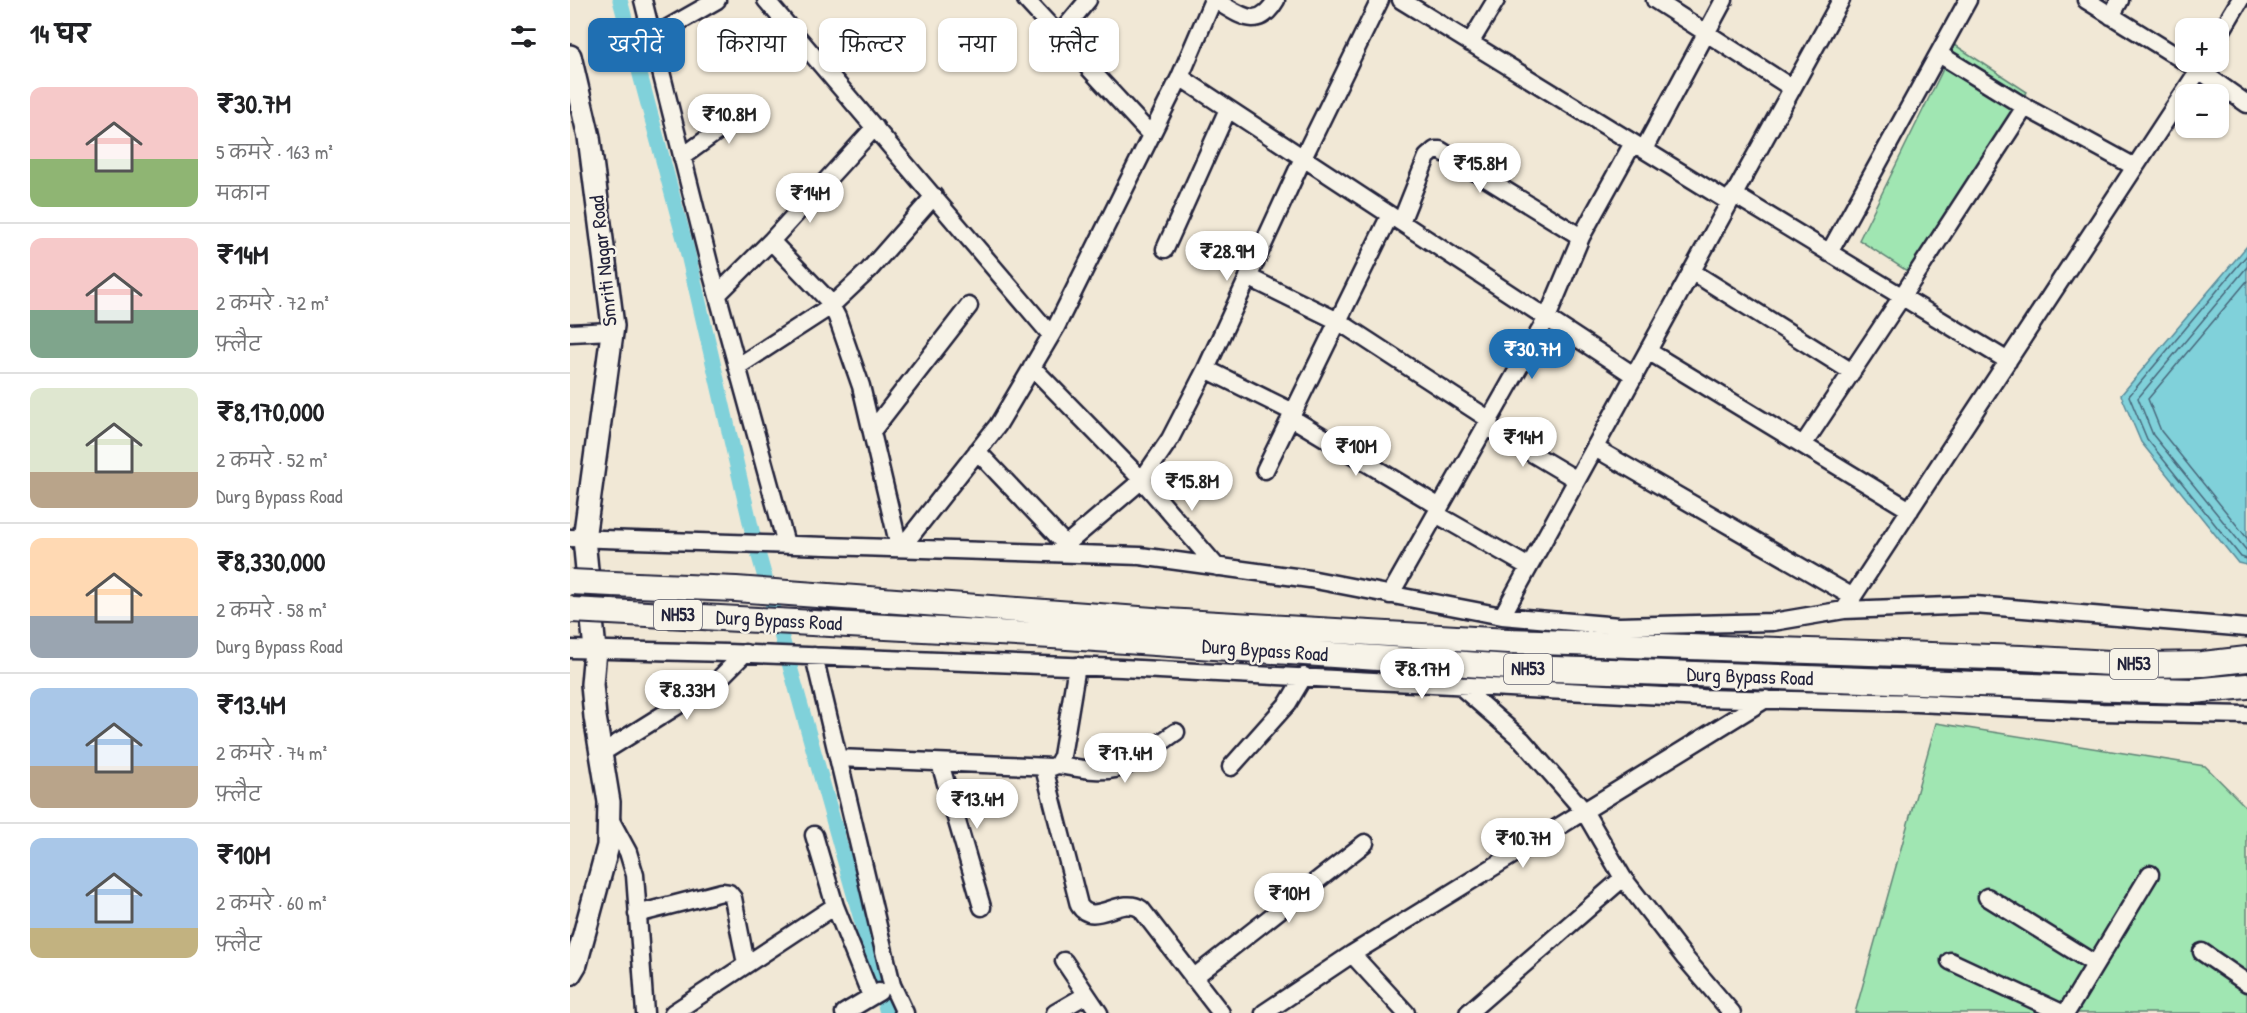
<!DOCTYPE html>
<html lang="hi">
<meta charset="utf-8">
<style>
body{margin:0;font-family:"Patrick Hand","Playpen Sans Deva",sans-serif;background:#f6f6f6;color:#202124;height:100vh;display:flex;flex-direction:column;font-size:22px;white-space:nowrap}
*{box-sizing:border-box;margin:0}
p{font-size:20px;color:#757577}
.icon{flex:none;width:33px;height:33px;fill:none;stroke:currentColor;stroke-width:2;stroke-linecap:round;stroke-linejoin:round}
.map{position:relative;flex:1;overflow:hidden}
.drawer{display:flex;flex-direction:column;background:#fff;width:570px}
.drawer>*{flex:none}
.hud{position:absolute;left:18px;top:18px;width:570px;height:54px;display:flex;gap:12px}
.controls{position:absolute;left:1605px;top:18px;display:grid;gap:12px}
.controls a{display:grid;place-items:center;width:54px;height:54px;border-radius:12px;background:#fff;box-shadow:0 2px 4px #0004;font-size:30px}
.price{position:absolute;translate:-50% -51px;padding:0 14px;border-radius:21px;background:#fff;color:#222;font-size:20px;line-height:39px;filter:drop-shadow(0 2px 3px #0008)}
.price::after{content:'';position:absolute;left:50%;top:36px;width:18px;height:14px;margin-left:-9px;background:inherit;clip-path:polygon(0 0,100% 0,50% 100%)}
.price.selected{background:#1f6fb2;color:#fff}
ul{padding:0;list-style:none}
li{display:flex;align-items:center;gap:18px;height:150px;padding:0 30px}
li+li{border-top:2px solid #e0e0e0}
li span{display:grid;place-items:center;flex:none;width:168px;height:120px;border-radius:12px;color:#555}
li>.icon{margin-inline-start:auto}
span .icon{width:72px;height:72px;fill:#fffc;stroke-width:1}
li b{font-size:26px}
h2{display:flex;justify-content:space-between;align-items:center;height:72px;padding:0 30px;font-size:26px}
.tag{padding:0 21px;border-radius:12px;background:#fff;box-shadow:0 2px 4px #0004;font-size:21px;line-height:54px}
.tag.selected{background:#1f6fb2;color:#fff}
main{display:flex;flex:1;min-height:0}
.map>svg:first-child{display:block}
.green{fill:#a0e6b2;stroke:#618476;stroke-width:1.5}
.water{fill:#80d1da;stroke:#5a8b9a;stroke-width:1.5}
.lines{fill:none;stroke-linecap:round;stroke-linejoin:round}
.shore{stroke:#48687b;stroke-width:1.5}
.canal{stroke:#80d1da;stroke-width:15}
.minor-casing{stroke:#22223b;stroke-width:21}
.major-casing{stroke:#22223b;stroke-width:26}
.highway-casing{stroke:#22223b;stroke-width:28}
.minor{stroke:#f7f3e8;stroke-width:16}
.major{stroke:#f7f3e8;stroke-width:21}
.highway{stroke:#f7f3e8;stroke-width:24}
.highway-bridge-casing{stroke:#22223b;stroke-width:28;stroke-linecap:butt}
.highway-bridge{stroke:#f7f3e8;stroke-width:24}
.labels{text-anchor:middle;stroke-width:5;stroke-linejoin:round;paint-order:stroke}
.shield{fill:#f7f3e8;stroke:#62616f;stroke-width:1.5}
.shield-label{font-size:18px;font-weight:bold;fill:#22223b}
.street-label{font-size:20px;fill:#22223b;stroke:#f7f3e8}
</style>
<main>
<section class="drawer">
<h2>14 घर<svg class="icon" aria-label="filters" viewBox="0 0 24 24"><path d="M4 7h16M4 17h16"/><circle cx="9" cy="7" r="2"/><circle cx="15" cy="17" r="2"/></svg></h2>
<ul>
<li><span style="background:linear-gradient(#f6c9c9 60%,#8fb573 0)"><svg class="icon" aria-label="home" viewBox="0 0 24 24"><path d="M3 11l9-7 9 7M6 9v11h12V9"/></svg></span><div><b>₹30.7M</b><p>5 कमरे · 163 m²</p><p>मकान</p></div></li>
<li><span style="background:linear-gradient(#f6c9c9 60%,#7fa58c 0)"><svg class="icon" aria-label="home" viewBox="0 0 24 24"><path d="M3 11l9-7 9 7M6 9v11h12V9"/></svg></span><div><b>₹14M</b><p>2 कमरे · 72 m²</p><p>फ़्लैट</p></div></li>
<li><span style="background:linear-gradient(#dfe7d0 70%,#b9a48a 0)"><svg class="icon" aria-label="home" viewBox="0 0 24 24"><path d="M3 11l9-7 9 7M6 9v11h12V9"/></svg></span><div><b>₹8,170,000</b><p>2 कमरे · 52 m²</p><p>Durg Bypass Road</p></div></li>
<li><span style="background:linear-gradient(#ffd9b3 65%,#9aa5b1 0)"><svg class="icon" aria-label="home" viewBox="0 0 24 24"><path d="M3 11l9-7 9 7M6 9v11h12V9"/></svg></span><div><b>₹8,330,000</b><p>2 कमरे · 58 m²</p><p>Durg Bypass Road</p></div></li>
<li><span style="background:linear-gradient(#a9c7e8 65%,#b9a48a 0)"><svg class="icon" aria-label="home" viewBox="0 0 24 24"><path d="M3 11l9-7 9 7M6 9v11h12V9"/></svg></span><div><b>₹13.4M</b><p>2 कमरे · 74 m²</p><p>फ़्लैट</p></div></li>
<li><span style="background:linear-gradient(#a9c7e8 75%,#c2b280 0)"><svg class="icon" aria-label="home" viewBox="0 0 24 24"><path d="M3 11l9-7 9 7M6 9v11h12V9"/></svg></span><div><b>₹10M</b><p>2 कमरे · 60 m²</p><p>फ़्लैट</p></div></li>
</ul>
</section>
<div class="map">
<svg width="1677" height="1013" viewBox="0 0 1677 1013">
<rect width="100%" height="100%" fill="#f1e8d6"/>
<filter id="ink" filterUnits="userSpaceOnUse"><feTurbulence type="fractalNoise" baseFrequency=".0167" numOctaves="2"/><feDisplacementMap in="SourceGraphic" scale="12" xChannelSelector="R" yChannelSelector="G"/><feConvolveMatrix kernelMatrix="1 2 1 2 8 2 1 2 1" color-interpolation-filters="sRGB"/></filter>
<g filter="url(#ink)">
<path class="green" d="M1385,45L1457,92L1340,273L1289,240Z
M1366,723L1635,766L1677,808V1013H1285Z"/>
<path class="water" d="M1677,246V565L1668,563L1571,442L1551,395Z"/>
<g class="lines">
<path class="shore" d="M1677,255L1559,396L1577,439L1671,557L1677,559
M1677,267L1568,398L1583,435L1677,551
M1677,281L1578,399L1591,431L1677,538"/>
<path class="canal" d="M50,0L116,246L183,535L310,987
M313,997L317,1013"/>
<g class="minor-casing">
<path id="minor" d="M73,0L141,271L216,544
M196,0L481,335
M456,0L580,134
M644,0C669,13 687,33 706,0
M831,0L1159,202
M1085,0L1222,88
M1516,0L1629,70L1677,104
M1541,16L1550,0
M489,35L518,0
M82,37L147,0
M1648,37L1670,0
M900,43L926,0
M1369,54L1455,107L1565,167
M610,77L1065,376
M1074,149L1154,0
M112,157L185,104
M1163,194L1438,361
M831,222L857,157L865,150H870L1011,237
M201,241L258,300L267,317L291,386L329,547
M595,249L658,109
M1259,253L1398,0
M1121,271L1282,372
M678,277L768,321L920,420
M148,294L201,241L305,127
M0,333L42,331
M1078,351L1340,510
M167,367L261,306L299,270L364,196
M462,367L572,480L647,567
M636,369L723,412
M720,417L870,507
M916,426L1007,480
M302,431L399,306
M1233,445L1331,298L1455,107
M1025,448L1283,597
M407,451L496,545
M695,470L820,215
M866,514L959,567
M0,538L570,556L740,579L932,616L1049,626L1203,622L1274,610L1405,605L1677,628
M332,547L428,425L486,327L610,77L643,0
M486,553L572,480L600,439L636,369L733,158L810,0
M820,595L977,318L1011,237L1063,143
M1274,610L1634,62
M932,616L1271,0
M0,649L157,653L551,668L1133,698L1347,703L1532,712L1677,715
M244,656L322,985L335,1013
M889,685L952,740L1014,811L1053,878L1115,958L1162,1013
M30,754L147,681L175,653
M268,758L482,767L487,765L492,756L507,666
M370,763L412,907
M487,765C506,767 526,773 545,769C564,766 589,743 606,732
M661,767L718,703L734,676
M474,768L509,905C523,928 551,895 571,909L651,1013
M39,817L58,852L65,875L75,1013
M244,835L265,906L301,996
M1417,897L1525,964
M67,914L152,892L159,893L163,898L176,964
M1632,952L1677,983
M782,954L836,1013
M494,961L529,1013
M1380,961L1492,1013
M623,978L795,843
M103,1013L265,906
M274,1013L309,992
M485,1013L516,995
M694,1013L782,954L1196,699
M898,1013L1053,878
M1496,1013L1580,874"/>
</g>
<g class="major-casing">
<path id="major" d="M0,56L19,137L43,326L14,539L25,650L22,684L25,717L39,802L38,846L6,964L0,974"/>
</g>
<g class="highway-casing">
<path id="highway" d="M42,584L166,589L596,621L938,641L1452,658L1577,665L1633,664L1677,659
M40,612L482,636L955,668L1546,689L1623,691L1677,686"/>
</g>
<use href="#minor" class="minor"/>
<use href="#major" class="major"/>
<use href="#highway" class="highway"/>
<g class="highway-bridge-casing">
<path id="highway-bridge" d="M1,582L42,584
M2,610L40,612"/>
</g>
<use href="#highway-bridge" class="highway-bridge"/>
</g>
</g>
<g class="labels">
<g class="shield">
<rect x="84" y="600" width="48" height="30" rx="4.5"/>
<rect x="1540" y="649" width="48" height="30" rx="4.5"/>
<rect x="934" y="654" width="48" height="30" rx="4.5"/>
</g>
<g class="shield-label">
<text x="108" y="621">NH53</text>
<text x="1564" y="670">NH53</text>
<text x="958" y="675">NH53</text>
</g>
<g class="street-label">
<text transform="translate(33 261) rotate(-96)" y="7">Smriti Nagar Road</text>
<text transform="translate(209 620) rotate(3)" y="7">Durg Bypass Road</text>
<text transform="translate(695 650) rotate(4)" y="7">Durg Bypass Road</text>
<text transform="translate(1180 676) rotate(2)" y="7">Durg Bypass Road</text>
</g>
</g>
</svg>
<div class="controls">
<a>+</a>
<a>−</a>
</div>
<b class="price" style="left:159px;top:145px">₹10.8M</b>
<b class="price" style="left:910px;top:194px">₹15.8M</b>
<b class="price" style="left:240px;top:224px">₹14M</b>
<b class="price" style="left:657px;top:282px">₹28.9M</b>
<b class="price selected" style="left:962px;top:380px">₹30.7M</b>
<b class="price" style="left:953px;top:468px">₹14M</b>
<b class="price" style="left:786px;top:477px">₹10M</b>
<b class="price" style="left:622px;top:512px">₹15.8M</b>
<b class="price" style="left:852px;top:700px">₹8.17M</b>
<b class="price" style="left:117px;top:721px">₹8.33M</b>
<b class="price" style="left:555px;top:784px">₹17.4M</b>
<b class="price" style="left:407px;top:830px">₹13.4M</b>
<b class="price" style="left:953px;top:869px">₹10.7M</b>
<b class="price" style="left:719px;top:924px">₹10M</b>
<div class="hud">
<a class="tag selected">खरीदें</a>
<a class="tag">किराया</a>
<a class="tag">फ़िल्टर</a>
<a class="tag">नया</a>
<a class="tag">फ़्लैट</a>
</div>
</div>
</main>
